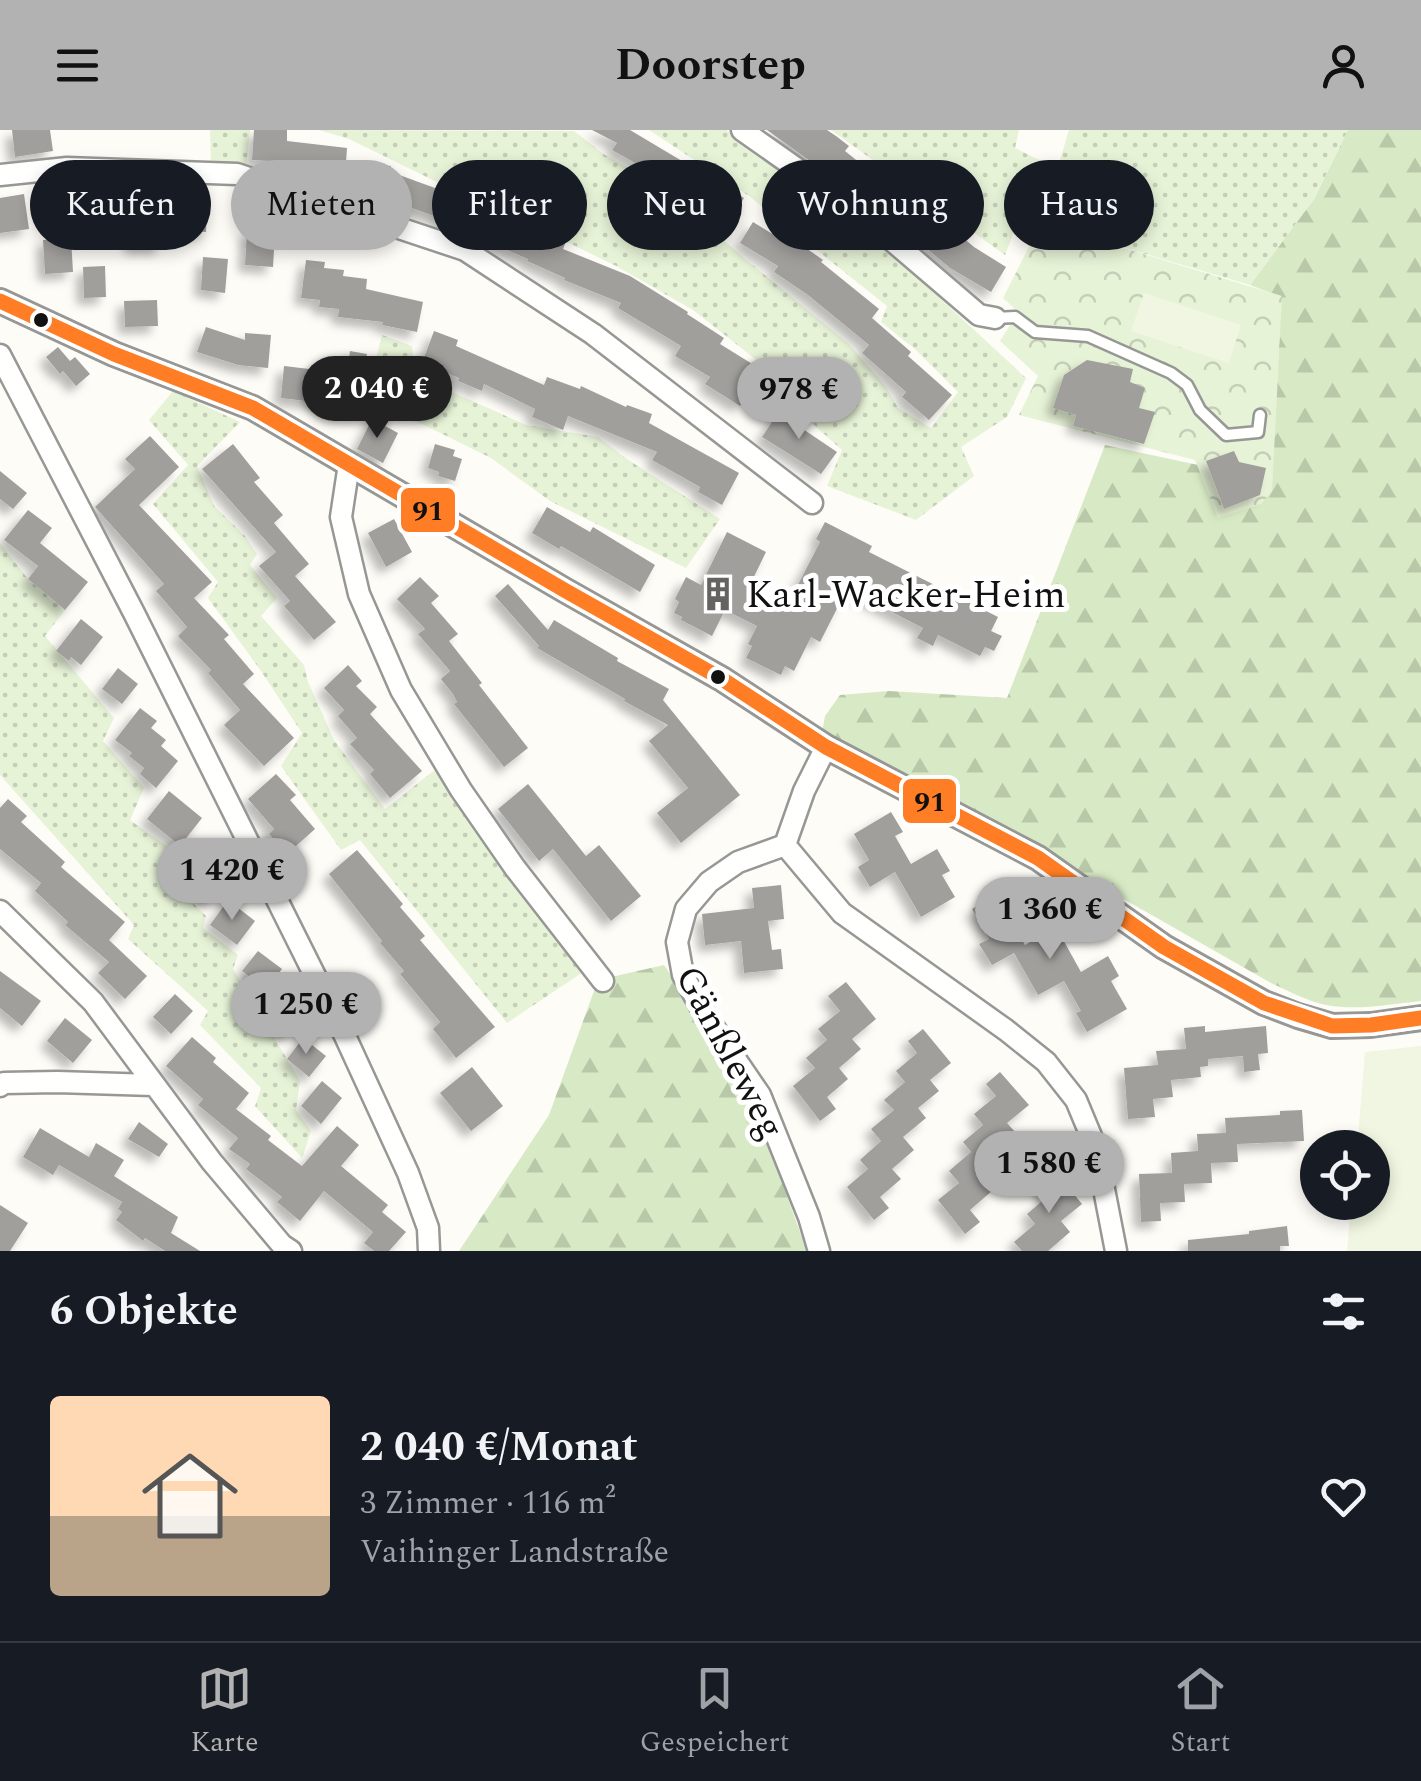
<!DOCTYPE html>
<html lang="de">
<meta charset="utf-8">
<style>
body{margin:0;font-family:Spectral,serif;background:#242831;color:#f1f3f6;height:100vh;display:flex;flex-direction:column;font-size:38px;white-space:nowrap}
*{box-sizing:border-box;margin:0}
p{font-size:32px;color:#9ea1a6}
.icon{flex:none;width:55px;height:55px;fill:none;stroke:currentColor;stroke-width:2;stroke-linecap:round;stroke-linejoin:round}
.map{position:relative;height:1121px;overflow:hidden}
.details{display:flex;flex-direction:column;background:#171b24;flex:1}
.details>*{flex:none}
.hud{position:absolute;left:30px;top:30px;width:1362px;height:90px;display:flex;gap:20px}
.buttons{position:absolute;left:1300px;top:1000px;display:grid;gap:20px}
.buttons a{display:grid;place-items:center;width:90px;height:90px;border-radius:50%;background:#171b24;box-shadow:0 5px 15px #0003;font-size:50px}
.price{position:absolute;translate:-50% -85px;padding:0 22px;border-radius:35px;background:#b2b2b3;color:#111;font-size:32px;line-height:65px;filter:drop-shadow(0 2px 5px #0008)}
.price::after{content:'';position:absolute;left:50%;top:60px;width:30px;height:22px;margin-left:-15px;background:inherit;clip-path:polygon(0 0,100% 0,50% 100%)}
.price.active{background:#222;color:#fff}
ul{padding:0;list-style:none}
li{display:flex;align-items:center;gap:30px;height:250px;padding:0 50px}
li span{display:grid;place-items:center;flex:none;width:280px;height:200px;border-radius:10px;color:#555}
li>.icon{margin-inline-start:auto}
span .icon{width:120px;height:120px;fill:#fffc;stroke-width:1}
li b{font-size:42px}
h2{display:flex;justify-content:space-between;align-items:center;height:120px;padding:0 50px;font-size:42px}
.chip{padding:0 35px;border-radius:45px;background:#171b24;box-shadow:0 5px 15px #0003;font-size:35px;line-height:90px}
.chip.active{background:#b2b2b3;color:#111}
header{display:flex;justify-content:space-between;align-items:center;height:130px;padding:0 50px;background:#b2b2b3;color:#111;font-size:45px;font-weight:700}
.menu{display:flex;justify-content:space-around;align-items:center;height:140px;border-top:2px solid #363941;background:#171b24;font-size:28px;color:#9ea1a6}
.menu a{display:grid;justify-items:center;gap:5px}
.menu .active{color:#b2b2b3}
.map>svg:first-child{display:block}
.forest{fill:url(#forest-firs)}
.park{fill:url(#park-crowns)}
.garden{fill:url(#garden-dots)}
.pitch{fill:#f0f6e1}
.building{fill:#a19f9c;filter:url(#shadow)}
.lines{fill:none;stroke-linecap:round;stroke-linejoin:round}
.service-casing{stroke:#979795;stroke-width:15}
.minor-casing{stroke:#979795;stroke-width:25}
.tertiary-casing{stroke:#979795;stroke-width:28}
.service{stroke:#fffffe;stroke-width:10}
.minor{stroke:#fffffe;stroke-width:20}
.tertiary{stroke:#fffffe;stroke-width:22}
.bus-1-casing{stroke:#fff;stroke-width:22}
.bus-1{stroke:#ff7d24;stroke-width:15}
.bus-dot{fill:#111;stroke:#fff;stroke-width:4}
.labels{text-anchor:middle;stroke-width:10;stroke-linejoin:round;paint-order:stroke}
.poi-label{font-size:38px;fill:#111;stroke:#fff;text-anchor:start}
.street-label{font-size:38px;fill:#111;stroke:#fff}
.line-badge{stroke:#fff;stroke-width:4}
.pale-badge-label{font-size:28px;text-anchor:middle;font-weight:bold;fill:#111}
</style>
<header><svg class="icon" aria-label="menu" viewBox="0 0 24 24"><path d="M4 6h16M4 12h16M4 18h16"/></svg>Doorstep<svg class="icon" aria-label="person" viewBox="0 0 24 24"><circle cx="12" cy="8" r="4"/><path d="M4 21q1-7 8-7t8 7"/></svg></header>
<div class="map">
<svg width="1421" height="1121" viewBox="0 0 1421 1121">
<defs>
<pattern id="forest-firs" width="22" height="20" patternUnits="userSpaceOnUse" patternTransform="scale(2.5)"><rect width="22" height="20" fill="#d8eac5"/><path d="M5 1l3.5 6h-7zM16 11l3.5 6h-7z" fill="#b8c8a8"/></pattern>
<pattern id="park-crowns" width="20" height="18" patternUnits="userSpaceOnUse" patternTransform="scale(2.5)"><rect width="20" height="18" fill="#e7f3d7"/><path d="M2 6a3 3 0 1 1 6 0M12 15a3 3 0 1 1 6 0" fill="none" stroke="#c5cfb8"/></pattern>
<pattern id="garden-dots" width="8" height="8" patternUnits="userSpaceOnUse" patternTransform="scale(2.5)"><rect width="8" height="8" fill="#e7f3d7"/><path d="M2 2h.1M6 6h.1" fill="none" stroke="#c5cfb8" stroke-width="1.8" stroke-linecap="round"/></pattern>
<filter id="shadow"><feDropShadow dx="-7" dy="7" stdDeviation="5" flood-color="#0004"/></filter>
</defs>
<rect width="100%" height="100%" fill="#fdfcf7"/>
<path class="forest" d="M1348,0H1421V871C1392,874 1361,880 1332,876C1310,873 1291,862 1271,853L990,693L822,603L825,586L840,565L889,561L1007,568L1105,315L1198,335L1218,388L1282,167L1250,155L1314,69Z
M664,835L751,965L806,1119L828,1121H459L549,985L598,850Z"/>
<path class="park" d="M1041,93L1282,166L1272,361L1261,374L1218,388L1195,330L1019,285L1038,246L1000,211L1015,187V179L1003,168Z"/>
<path class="garden" d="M210,0H250L246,37L211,35Z
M319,0L574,1L605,25L668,61L744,128L848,213L886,257L898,278L931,298L958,262L916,220L881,192L887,176L749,66L649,0H726L852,87L1026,248L1007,287L961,317L974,346L916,390L827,356L842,320L804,286L759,259L769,240L693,180L616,136L567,112L531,88L491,67L445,56L349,9Z
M831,0H1019L1015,18L1041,31L1005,125Z
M1069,0H1348L1314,69L1250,155L1041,93Z
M382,205L412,216L414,239L452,262L526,295L598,307L627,329L720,389L686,438L550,371L491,328L422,294L364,276Z
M173,261L240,292L197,336L214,376L245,406L257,424L250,435L277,468L261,486L304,535L308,552L334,610L385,679L436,639L583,842L507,893L360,710L341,720L281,636L302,603L259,538L208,468L218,452L153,374L188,335L149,290Z
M0,413L28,449L65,480L45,506L114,588L103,611L144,658L130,690L179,725L164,744L206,786L203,798L238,825L233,839L300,951L296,980L311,1001L302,1028L255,976L261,958L200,895L208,881L128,809L134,795L0,645Z"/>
<path class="pitch" d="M1144,163L1241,195L1229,233L1131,201Z
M1421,916V1121H1347L1351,1073L1372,1072V1018L1357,1017L1365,922Z"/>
<path class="building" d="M12,0H50L53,21L15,27Z
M254,0H287V11L347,18L346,32L391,36V42L457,66L460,62L485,73L484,76L528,92L526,97L565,114L563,119L630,146L688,182L687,184L724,208L720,214L762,240L740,276L705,254L710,247L675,226L681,216L618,178L621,173L564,150L565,148L527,131L528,129L446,94L447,91L404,75L407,68L366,64L367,58L363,57L364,49L307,40L308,33L252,30Z
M592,0H630L744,68L729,93L674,59L676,56L612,20L617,13Z
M767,0H827L836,6L849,16L845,21L897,63L902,56L974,117L1006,137L991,162L950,138L870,71L869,73L830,42L828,44Z
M76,63H106V94L76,95Z
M24,64L29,99L0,103V68Z
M178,75L207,76L206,102L177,101Z
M132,87H162V117H132Z
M753,92L792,116L796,111L823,130L821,132L879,179L872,188L911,222L908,226L952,265L929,290L902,267L906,262L862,223L869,215L808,165L774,142L778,136L740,113Z
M247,100L275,102L273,137L245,135Z
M71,108L73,142L45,144L43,110Z
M203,127L228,129L225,163L201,160Z
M306,130L325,132L324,138L344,140L343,146L367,149L366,159L423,172L417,202L382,195L383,192L338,187L339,179L319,177L320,170L301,168Z
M105,136L106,167L84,168L83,137Z
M157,170L158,196L125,197L124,171Z
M206,197L245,210V203L271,205L268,238L238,235L197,222Z
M434,201L458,210L456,216L544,255L547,247L580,259L581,256L626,277L627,275L652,284L649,293L739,343L722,375L698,362L700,357L652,330L657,322L568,286L563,300L532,287L535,279L484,254L482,261L458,251L459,248L422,233Z
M58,217L70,231L75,227L90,244L76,256L63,241L60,244L46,227Z
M350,221L367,224L362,259L345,256Z
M1087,230L1133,239L1130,252L1145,258L1139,278L1155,282L1144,314L1073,296L1076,285L1053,278L1064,245Z
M284,236L335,242L331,274L281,268Z
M782,277L801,290L797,295L837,322L821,344L762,307Z
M372,289L398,303L383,333L357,319Z
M150,306L179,337L139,375L212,452L194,468L229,505L224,509L254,544L243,554L294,608L264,636L224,595L240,580L208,543L211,540L178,506L187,497L156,461L164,454L95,377L135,339L125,329Z
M233,314L260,348L254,352L283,385L274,393L309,434L295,446L336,492L314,510L284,476L290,471L259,436L276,422L202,339Z
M435,314L455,320L453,326L462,329L455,351L438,346L439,342L428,338Z
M1234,321L1239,332L1266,338L1260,365L1224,379L1206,331Z
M0,341L27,363L13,379L0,369Z
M547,377L590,402L593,397L655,435L640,462L561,416L559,419L532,403Z
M28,380L52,398L40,413L88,452L65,480L28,449L38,436L4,410Z
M394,389L412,422L386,437L368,403Z
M825,392L872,416L869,422L998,487L991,501L1002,506L994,521L985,517L980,526L938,505L933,516L917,508L923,498L847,459L820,512L811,507L794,541L785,536L781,545L746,528L752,516L748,514L757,496L725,480L712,506L681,490L682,487L674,483L679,472L675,469L686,447L701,455L727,402L766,422L748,459L786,478L820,412L816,409Z
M420,447L439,466L431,473L458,504L449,511L482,553L479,555L528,618L504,637L454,574L457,572L453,564L441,549L450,541L418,504L425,499L397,469Z
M508,454L548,500L554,490L618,528L617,531L669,559L663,570L740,665L681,713L657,683L688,658L649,611L668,595L624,571L625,569L537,518L539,516L495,466Z
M81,489L103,507L81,535L71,527L69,531L56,521Z
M348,535L362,551L356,556L377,577L370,584L422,641L390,668L370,644L374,640L350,614L357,608L338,586L344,580L324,558Z
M118,538L138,554L122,574L102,559Z
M140,578L157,591L151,598L166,610L161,616L178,631L156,658L140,644L144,638L129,626L132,623L115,610Z
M276,644L296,665L290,670L315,699L287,724L269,704L274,699L248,669Z
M528,654L586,726L599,715L641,766L611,791L553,719L539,731L498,679Z
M169,661L202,688L180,716L147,689Z
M8,669L27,686L21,692L65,732L61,737L125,792L109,810L147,846L125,869L98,843L109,832L65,795L68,792L35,761L41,753L0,719V678Z
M891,682L903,702L895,706L911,734L937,719L950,741L942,745L955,767L921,787L895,742L870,757L858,737L869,730L854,704Z
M195,720L228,745L209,770L175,745Z
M357,720L403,774L400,777L425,806L420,810L495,897L456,928L433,899L440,892L400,844L404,841L380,813L382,811L329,744Z
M781,755L784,789L768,791L772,820L781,819L783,839L744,843L741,811L705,815L702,784L754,778L752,758Z
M1008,758L1020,779L1008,786L1025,815L1056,797L1081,842L1108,826L1119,846L1111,851L1127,879L1087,902L1076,883L1081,881L1064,851L1038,865L1014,823L992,835L979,814L989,809L972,779Z
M228,770L255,791L237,815L210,795Z
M258,821L282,839L266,860L242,841Z
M0,841L41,871L22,896L0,878Z
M846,852L876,889L852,909L861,919L839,938L848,949L827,967L836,979L820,991L793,956L815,938L806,928L827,910L818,899L840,881L828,866Z
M175,864L193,881L171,904L153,887Z
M280,864L303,881L286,904L263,886Z
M65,888L92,910L73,933L47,911Z
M1205,896V902L1266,896L1268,923L1258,924L1260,940L1244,942L1243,926L1208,929V936L1200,937L1201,947L1171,950L1173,967L1153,969L1155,987L1128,989L1124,938L1158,935L1156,921L1186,919L1184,898Z
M923,899L951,933L930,950L939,961L918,978L926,988L903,1007L914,1020L892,1039L901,1049L880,1067L889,1078L874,1090L847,1057L868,1039L860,1030L881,1011L871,999L894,980L884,970L905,952L896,941L917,923L908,911Z
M192,907L216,928L213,932L249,963L236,979L271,1006L268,1010L302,1036L337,996L359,1015L341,1036L388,1075L382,1082L406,1102L389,1121H374L364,1113L373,1102L324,1061L300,1091L277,1072L282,1067L246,1039L250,1034L229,1019L238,1008L198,975L203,969L166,936Z
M303,908L326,926L309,947L287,929Z
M472,937L503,976L471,1001L440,963Z
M1000,942L1029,975L1007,993L1016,1003L994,1021L1004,1032L983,1050L992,1061L970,1080L980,1092L965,1104L938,1070L959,1053L949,1041L971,1022L963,1012L983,995L974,984L996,966L986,954Z
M322,951L342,968L321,994L301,976Z
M1302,980L1304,1011L1237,1014L1238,1032L1211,1033L1212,1053L1184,1054L1185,1072L1160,1073L1161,1091L1141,1092L1139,1044L1172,1043L1171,1023L1198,1021L1197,1004L1226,1003L1225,988L1280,985V981Z
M139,992L168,1014L159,1027L128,1009Z
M40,998L89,1027L96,1013L124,1030L114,1046L178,1087L171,1103L200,1121H165L145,1108L143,1111L116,1090L122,1082L118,1079L122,1072L59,1035L53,1045L23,1027Z
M1055,1041L1082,1074L1061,1091L1070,1102L1048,1121H1022L1014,1112L1035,1094L1027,1084L1048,1066L1038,1054Z
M0,1075L28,1093L10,1121H0Z
M1287,1096L1289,1116H1280V1121H1188V1110L1249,1104V1101Z"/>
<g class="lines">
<g class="service-casing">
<path id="service" d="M995,188L1015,187L1035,202L1088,206L1171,243L1187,255L1200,280L1226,305L1258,302L1260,285"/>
</g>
<g class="minor-casing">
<path id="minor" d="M742,0L861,84L979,185L995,188
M0,45L67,38L237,44L465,120L593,204L812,373
M0,225L134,483L345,906L408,1043L428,1098L429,1121
M349,334L341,387L359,464L401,560L461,660L515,738L603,851
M785,715L842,783L1006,900L1046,932L1076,970L1096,1018L1116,1121
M785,715L738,732L709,752L686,779L677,812L683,845L704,883L760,965L809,1087L819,1121
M785,715L804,661L826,617
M0,781L93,872L212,1032L282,1115L291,1121
M0,956L4,953L57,952L153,955"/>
</g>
<g class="tertiary-casing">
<path id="tertiary" d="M0,171L114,224L253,278L566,461L722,549L826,617L1038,728L1164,817L1264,873L1298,886L1332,896L1371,895L1421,888"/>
</g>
<use href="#service" class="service"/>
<use href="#minor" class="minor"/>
<use href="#tertiary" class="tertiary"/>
<g class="bus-1-casing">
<path id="bus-1" d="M0,171L114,224L253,278L566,461L722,549L826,617L1038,728L1164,817L1264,873L1332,896L1371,895L1421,888"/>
</g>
<use href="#bus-1" class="bus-1"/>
</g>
<defs>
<g id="building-bare" transform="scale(2.7)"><path d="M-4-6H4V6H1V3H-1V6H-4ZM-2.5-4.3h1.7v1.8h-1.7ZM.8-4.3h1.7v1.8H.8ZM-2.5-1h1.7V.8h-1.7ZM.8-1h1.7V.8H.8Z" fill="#646362" stroke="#fff" stroke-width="2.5" paint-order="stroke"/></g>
</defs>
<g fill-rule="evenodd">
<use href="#building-bare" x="718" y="464"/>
</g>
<g class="bus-dot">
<circle cx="41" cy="190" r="9"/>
<circle cx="718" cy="547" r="9"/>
</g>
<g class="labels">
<g class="poi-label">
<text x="746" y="477">Karl-Wacker-Heim</text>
</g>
<g class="street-label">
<text transform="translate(731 922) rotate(62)" y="13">Gänßleweg</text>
</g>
</g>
<g class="line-badge">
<rect x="399" y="356" width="58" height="48" rx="10" fill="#ff7d24"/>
<rect x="901" y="647" width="57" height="48" rx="10" fill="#ff7d24"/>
</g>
<g class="pale-badge-label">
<text x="428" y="390">91</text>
<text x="930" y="681">91</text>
</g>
</svg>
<div class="buttons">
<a><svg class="icon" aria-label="locate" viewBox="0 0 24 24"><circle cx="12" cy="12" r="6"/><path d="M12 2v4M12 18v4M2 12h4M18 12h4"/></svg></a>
</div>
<b class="price active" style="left:377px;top:311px">2 040 €</b>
<b class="price" style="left:799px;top:312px">978 €</b>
<b class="price" style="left:232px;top:793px">1 420 €</b>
<b class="price" style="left:1050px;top:832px">1 360 €</b>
<b class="price" style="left:306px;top:927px">1 250 €</b>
<b class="price" style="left:1049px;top:1086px">1 580 €</b>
<div class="hud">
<a class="chip">Kaufen</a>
<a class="chip active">Mieten</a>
<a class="chip">Filter</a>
<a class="chip">Neu</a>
<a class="chip">Wohnung</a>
<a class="chip">Haus</a>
</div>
</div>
<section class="details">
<h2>6 Objekte<svg class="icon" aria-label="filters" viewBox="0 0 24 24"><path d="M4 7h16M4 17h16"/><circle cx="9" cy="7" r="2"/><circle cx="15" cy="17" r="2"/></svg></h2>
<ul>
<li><span style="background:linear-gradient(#ffd9b3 60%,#b9a48a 0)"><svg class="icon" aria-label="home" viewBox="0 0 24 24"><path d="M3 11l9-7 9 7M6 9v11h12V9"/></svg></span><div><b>2 040 €/Monat</b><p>3 Zimmer · 116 m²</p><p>Vaihinger Landstraße</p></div><svg class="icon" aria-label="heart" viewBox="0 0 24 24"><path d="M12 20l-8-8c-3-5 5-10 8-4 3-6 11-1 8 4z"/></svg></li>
</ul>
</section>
<nav class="menu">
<a class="active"><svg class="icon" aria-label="map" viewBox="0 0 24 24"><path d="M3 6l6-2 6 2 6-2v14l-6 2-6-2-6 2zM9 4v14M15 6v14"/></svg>Karte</a>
<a><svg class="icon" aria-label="saved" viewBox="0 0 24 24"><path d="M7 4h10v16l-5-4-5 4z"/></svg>Gespeichert</a>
<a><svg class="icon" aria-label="home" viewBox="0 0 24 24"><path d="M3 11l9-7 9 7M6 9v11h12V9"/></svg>Start</a>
</nav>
